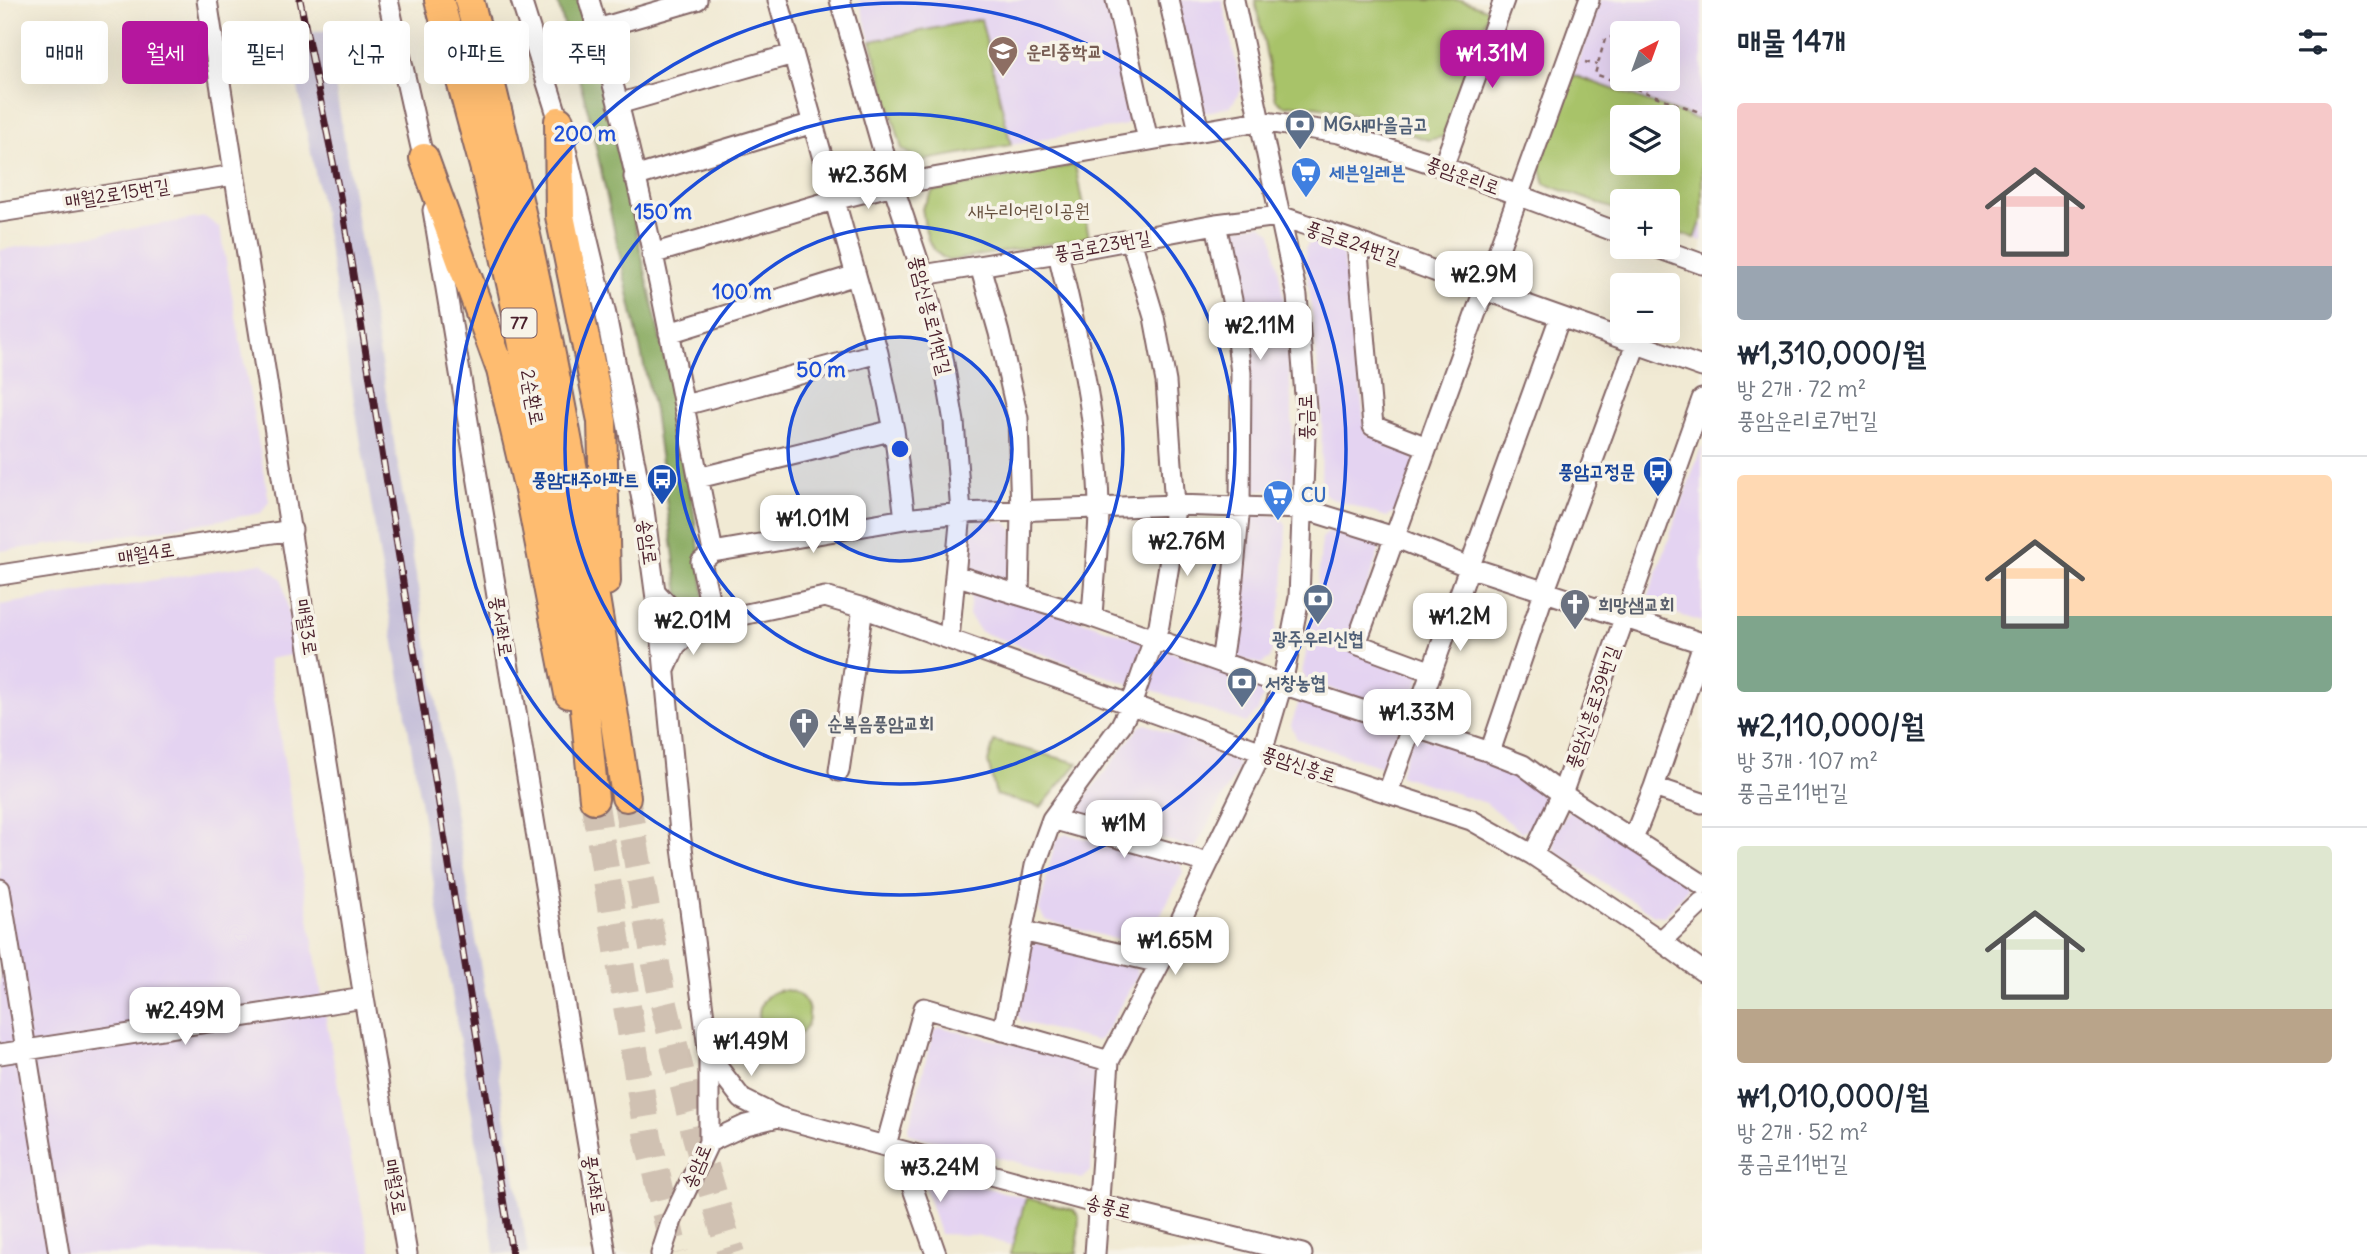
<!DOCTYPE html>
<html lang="ko">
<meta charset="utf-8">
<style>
body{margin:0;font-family:Delius,"Poor Story",sans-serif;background:#f6f6f7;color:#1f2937;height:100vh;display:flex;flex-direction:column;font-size:26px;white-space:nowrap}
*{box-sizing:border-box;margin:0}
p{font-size:23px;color:#747a83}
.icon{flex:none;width:38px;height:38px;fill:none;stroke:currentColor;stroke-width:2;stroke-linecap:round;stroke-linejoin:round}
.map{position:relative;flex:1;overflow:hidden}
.drawer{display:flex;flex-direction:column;background:#fff;width:665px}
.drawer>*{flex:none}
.banner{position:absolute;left:21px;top:21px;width:665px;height:63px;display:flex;gap:14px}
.needle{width:46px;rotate:41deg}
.buttons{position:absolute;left:1610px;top:21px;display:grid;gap:14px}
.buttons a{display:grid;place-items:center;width:70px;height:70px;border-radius:7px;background:#fff;box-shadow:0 7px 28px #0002;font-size:35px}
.price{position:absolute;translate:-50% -60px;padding:0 16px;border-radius:14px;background:#fff;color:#222;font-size:23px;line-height:46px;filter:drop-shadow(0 2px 4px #0008)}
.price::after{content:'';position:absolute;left:50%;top:42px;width:21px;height:16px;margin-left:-10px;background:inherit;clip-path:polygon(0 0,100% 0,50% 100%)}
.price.current{background:#b5179e;color:#fff}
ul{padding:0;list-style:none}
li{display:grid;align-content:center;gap:14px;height:371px;padding:0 35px}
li+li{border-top:2px solid #e0e1e3}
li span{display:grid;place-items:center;height:217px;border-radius:7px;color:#555}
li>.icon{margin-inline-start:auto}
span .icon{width:126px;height:126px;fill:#fffc;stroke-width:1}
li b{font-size:30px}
h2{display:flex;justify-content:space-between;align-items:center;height:84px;padding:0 35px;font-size:30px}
.tag{padding:0 24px;border-radius:7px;background:#fff;box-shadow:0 7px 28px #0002;font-size:24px;line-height:63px}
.tag.current{background:#b5179e;color:#fff}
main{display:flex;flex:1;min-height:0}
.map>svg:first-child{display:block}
.built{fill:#e4d3f1;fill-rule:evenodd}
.industrial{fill:#c6c0d9}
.green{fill:#a8c369;stroke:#79714a;stroke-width:2;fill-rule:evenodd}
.forest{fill:#86a95d;stroke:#686444;stroke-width:2}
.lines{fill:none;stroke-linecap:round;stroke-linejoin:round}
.highway-tunnel{stroke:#d0c1b2;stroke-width:28;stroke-dasharray:28 14;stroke-linecap:butt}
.minor-casing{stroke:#846666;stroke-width:23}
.highway-casing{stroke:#846666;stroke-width:32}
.path{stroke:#846666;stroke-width:2.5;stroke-dasharray:5 5;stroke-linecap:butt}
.minor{stroke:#fff;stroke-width:19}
.highway{stroke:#febc70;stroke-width:28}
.rail-casing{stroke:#4a1f2b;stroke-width:7}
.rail{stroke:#f7f3e8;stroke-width:4.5;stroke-dasharray:13;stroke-linecap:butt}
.ring{fill:none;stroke:#1d4ed8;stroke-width:3.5}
.labels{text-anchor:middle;stroke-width:7;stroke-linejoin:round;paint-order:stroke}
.shield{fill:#f7f3e8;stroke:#7e5f64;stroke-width:2}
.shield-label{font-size:18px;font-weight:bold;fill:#4a1f2b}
.education-label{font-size:19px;font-weight:bold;fill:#785e54;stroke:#f7f3e8;text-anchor:start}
.service-label{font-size:19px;font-weight:bold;fill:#4e5e75;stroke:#f7f3e8;text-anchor:start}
.shop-label{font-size:19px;font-weight:bold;fill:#366cbe;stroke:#f7f3e8;text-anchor:start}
.street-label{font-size:19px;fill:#4a1f2b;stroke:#f7f3e8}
.park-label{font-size:19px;fill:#66503e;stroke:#f7f3e8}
.transit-label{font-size:19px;font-weight:bold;fill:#164399;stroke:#f7f3e8;text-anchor:end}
.worship-label{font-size:19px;font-weight:bold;fill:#5b616d;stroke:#f7f3e8;text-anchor:start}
.centre{fill:#1d4ed8;stroke:#f7f3e8;stroke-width:3.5}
.ring-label{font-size:21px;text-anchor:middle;font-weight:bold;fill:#1d4ed8;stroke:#f7f3e8;stroke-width:7;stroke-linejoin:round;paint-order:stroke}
</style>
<main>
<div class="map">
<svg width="1702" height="1254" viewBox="0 0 1702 1254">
<rect width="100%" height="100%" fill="#f7f3e8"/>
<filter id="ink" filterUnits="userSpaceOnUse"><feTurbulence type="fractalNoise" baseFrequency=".0143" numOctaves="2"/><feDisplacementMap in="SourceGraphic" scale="14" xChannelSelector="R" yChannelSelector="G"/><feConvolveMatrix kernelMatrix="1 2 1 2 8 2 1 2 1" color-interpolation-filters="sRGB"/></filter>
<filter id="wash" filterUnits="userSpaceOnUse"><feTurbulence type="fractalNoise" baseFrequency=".00686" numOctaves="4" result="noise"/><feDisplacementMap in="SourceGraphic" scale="28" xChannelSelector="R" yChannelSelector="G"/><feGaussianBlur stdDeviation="1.57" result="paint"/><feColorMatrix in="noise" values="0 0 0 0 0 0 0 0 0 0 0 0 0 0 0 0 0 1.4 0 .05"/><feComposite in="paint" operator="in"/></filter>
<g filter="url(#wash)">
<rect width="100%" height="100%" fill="#f1ead4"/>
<path class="built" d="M859,0H1106L1133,115L1126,125L920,161L902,149Z
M1175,0H1222L1242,89L1231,106L1205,113L1200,109Z
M1600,0H1702V241L1668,229V201H1622V212L1545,184L1540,166ZM1622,33H1668V79H1622ZM1622,117H1668V163H1622Z
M205,217L220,228L269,501L261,513L148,532L0,551V250Z
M1261,224L1272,233L1284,300L1292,411L1293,479L1283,491L1254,490L1248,485L1228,237L1235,228Z
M1315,237L1341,244L1356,338L1365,433L1409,449L1415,462L1398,511L1387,517L1330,498L1321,490L1322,407L1305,248Z
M1702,445V622L1652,606L1648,598Z
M1256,514L1279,516L1286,525L1283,594L1270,658L1261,664L1237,658L1231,647L1248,523Z
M981,520L1006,522L1014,531L1011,589L972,578V531Z
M1334,528L1378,544L1380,548L1346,650L1421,675L1410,706L1400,712L1308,681L1302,673L1316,602L1322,538Z
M262,563L282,579L297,654L268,659L317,968L352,1164L372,1254H0V605Z
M972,584L1145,642L1131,685L981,632L969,615Z
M1158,647L1266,687L1258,711L1246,723L1144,687Z
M1300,699L1405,731L1390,770L1297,739L1291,725Z
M1146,724L1235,759L1239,767L1195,848L1077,816L1081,803L1140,726Z
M1413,734L1519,772L1549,797L1541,824L1537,828L1521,832L1486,803L1399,775Z
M1573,808L1686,883L1687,889L1665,916L1654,915L1557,853L1554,848V835L1569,810Z
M1067,834L1180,863L1183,872L1144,947L1045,920L1039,910L1056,838Z
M1035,942L1136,968L1138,975L1102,1038L1097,1041L1022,1022L1015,1013L1026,949Z
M940,1027L1089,1063L1097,1071L1091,1170L1082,1179L912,1135L908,1131L933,1032Z
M926,1174L939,1175L1026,1198L1013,1246L977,1235L940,1234L923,1180Z"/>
<path class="industrial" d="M326,30L528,1254H495L323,213L288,38Z"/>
<path class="green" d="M1255,0H1461L1489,10L1443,137L1428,140C1389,128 1325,99 1285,106L1276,100Z
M981,19L1011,145L920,161L902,149L871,41Z
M1573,75L1702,121V219L1695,239L1668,229V201H1622V212L1545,184L1540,166ZM1622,117H1668V163H1622Z
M1075,165L1089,237L948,261C925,247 926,233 922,208L933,191Z
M994,741L1078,763L1041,807L996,795L988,762Z
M759 1015a25 25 0 1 1 50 0a25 25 0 1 1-50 0Z
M1026,1198L1074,1210L1079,1217L1077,1254H1010Z"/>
<path class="forest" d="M557,0H579C607,101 630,203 653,306C675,405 697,504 705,606L694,608L679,594L654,411L588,111Z"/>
</g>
<g filter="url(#ink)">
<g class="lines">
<path class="highway-tunnel" d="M626,797L661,992L696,1136L731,1254
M594,799L648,1138L675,1254"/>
<g class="minor-casing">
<path id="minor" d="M207,0L364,998L407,1254
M388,0L426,170
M521,0L559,121L606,315L644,510L662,643L680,832L709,1056V1142L672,1220L661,1254
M589,0C599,34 609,69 618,103C655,251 683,402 713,552
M778,0L878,353L894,430L905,519
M840,0L893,185L923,275L941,346L954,422L961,513L949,639
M1116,0L1148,140
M1169,0L1199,131
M597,29L697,0
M618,104L793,54
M1443,167L1504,0
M634,177L813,123
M433,210L606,1254
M0,212L234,175
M1216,224L1232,300L1241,373L1240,506L1232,589L1221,662
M1357,242L1373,426L1427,447
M1655,247L1702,264
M1058,253C1078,337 1097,419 1099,505C1099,542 1094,580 1092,617
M652,254L834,200L893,185L1259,121L1339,133L1443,167L1622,234
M980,266L999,333L1018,418L1021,512L1019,595L1092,617L1282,684L1490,752L1523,765L1562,794L1702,884
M923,275L1058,253L1216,224L1280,216L1357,242L1485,290L1702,367
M669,333L856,275
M685,405L878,353
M698,478L894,430
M713,552L905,519L961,513L1175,505L1304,509L1394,537L1469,567L1702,643
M713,552L701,562L714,621
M0,575L292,530
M955,575L1019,595
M655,591C668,606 680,620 700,624
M665,670L676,645L700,624L825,597L863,608L1262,752L1471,820L1533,855L1661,941L1702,971
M1432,672L1356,644L1589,0
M1490,752L1545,590L1636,344
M839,771L863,608
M1654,787L1702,647
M1388,792L1560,317
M1052,819L1208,863
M1633,839L1654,787L1702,803
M1533,855L1562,794L1702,399
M0,889L59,1254
M1022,931L1160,963
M1661,941L1702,902
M1003,1031L1035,866L1052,819L1121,725L1131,705L1159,625L1169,565L1175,505L1166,382L1154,317L1131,240
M0,1054L364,998
M709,1056L742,1099L778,1117
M709,1142L746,1125L778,1117L1098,1204L1302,1254
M886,1145L924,1008L1109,1061
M918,1156L911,1183L936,1254
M1095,1254L1109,1061L1160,963L1262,752L1282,684L1299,598L1306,408L1297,296L1234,0"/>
</g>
<g class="highway-casing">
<path id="highway" d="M439,0L486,173L513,292L578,639L594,799
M469,0C539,262 587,529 626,797
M559,121L560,216L602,421L606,581
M424,158L501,370L531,499L569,694"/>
</g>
<path class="path" d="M1653,25L1605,39L1595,74L1702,113
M1585,62L1597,65"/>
<use href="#minor" class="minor"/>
<use href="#highway" class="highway"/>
<g class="rail-casing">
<path id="rail" d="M300,0L342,206L512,1254"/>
</g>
<use href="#rail" class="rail"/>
</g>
</g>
<circle cx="900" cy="449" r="112" fill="#1d4ed8" fill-opacity=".12"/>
<g class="ring">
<circle cx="900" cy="449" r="112"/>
<circle cx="900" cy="449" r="223"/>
<circle cx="900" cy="449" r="335"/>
<circle cx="900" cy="449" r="446"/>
</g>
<defs>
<g id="school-pin" transform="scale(1.575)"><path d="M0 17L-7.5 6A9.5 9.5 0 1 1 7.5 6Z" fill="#8d6e63" stroke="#f7f3e8"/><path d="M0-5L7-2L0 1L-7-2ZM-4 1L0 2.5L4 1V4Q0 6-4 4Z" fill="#fff"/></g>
<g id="bank-pin" transform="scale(1.575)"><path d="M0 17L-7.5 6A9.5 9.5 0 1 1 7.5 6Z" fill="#5c6f8a" stroke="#f7f3e8"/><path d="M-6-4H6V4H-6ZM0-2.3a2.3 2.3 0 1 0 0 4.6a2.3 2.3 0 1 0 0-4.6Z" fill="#fff"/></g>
<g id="supermarket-pin" transform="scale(1.575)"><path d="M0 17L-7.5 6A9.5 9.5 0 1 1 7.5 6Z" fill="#3f7fe0" stroke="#f7f3e8"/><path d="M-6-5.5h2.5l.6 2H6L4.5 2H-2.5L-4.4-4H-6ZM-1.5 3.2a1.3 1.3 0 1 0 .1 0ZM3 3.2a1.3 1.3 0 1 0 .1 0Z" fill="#fff"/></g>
<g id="bus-pin" transform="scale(1.575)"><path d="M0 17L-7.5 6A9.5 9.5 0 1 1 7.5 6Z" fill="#1a4fb4" stroke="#f7f3e8"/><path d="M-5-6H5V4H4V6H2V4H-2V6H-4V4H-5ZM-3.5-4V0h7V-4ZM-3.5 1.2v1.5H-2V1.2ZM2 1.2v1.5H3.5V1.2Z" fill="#fff"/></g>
<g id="church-pin" transform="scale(1.575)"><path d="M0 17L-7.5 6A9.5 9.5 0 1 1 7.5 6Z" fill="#6b7280" stroke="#f7f3e8"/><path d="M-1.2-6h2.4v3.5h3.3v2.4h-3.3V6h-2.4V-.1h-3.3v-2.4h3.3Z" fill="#fff"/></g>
</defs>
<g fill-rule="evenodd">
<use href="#school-pin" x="1003" y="51"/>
<use href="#bank-pin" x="1300" y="124"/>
<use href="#supermarket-pin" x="1306" y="172"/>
<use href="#bus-pin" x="1658" y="471"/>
<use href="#bus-pin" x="662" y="479"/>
<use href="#supermarket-pin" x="1278" y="495"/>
<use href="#bank-pin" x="1318" y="599"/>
<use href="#church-pin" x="1575" y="604"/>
<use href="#bank-pin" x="1242" y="682"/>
<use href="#church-pin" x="804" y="723"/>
</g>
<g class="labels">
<rect class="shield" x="501.5" y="308.5" width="35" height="29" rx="5"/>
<g class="shield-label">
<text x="519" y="329">77</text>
</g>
<g class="education-label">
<text x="1026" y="58">운리중학교</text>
</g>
<g class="service-label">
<text x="1323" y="131">MG새마을금고</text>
<text x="1318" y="645" text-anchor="middle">광주우리신협</text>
<text x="1265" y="689">서창농협</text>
</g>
<g class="shop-label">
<text x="1329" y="179">세븐일레븐</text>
<text x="1301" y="502">CU</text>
</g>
<g class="street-label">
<text transform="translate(1463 175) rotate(20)" y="7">풍암운리로</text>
<text transform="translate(117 193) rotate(-9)" y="7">매월2로15번길</text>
<text transform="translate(1353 242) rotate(19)" y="7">풍금로24번길</text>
<text transform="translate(1102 245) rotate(-10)" y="7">풍금로23번길</text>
<text transform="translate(931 315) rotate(76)" y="7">풍암신흥로11번길</text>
<text transform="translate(533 397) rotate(79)" y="7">2순환로</text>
<text transform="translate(1305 417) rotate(-91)" y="7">풍금로</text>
<text transform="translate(648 542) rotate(82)" y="7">송암로</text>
<text transform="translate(146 553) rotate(-9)" y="7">매월4로</text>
<text transform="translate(502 626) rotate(81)" y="7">풍서좌로</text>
<text transform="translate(307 627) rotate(81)" y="7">매월3로</text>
<text transform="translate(1592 707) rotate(-71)" y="7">풍암신흥로39번길</text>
<text transform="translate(1299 764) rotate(18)" y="7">풍암신흥로</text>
<text transform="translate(696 1166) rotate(-67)" y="7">송암로</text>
<text transform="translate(595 1185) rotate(81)" y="7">풍서좌로</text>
<text transform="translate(396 1187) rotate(80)" y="7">매월3로</text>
<text transform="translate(1109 1206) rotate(14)" y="7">송풍로</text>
</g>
<g class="park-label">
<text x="1029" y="217">새누리어린이공원</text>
</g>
<g class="transit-label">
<text x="1635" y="478">풍암고정문</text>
<text x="639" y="486">풍암대주아파트</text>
</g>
<g class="worship-label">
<text x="1598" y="611">희망샘교회</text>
<text x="827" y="730">순복음풍암교회</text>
</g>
</g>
<circle cx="900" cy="449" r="10" class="centre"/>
<g class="ring-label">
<text x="585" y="141">200 m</text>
<text x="663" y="219">150 m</text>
<text x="742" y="299">100 m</text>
<text x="821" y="377">50 m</text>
</g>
</svg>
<div class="buttons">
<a><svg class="needle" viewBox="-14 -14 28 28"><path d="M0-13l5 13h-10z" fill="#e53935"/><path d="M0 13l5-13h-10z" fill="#747a83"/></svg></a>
<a><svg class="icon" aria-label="layers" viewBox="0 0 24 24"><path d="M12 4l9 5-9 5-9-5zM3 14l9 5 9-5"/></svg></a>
<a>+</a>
<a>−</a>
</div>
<b class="price current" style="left:1492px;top:90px">₩1.31M</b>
<b class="price" style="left:868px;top:211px">₩2.36M</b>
<b class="price" style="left:1484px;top:311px">₩2.9M</b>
<b class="price" style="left:1260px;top:362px">₩2.11M</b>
<b class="price" style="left:813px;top:555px">₩1.01M</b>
<b class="price" style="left:1187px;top:578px">₩2.76M</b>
<b class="price" style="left:1460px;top:653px">₩1.2M</b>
<b class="price" style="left:693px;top:657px">₩2.01M</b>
<b class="price" style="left:1417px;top:749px">₩1.33M</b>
<b class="price" style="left:1124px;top:860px">₩1M</b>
<b class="price" style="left:1175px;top:977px">₩1.65M</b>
<b class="price" style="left:185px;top:1047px">₩2.49M</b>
<b class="price" style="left:751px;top:1078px">₩1.49M</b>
<b class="price" style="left:940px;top:1204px">₩3.24M</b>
<div class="banner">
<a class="tag">매매</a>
<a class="tag current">월세</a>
<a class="tag">필터</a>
<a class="tag">신규</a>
<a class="tag">아파트</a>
<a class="tag">주택</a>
</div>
</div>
<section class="drawer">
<h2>매물 14개<svg class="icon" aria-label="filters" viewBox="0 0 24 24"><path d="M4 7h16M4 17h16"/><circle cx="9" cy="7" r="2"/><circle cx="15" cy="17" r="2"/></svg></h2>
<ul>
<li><span style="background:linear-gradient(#f6c9c9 75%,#9aa5b1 0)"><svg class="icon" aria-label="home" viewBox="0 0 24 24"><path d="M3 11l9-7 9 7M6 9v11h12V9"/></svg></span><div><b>₩1,310,000/월</b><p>방 2개 · 72 m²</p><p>풍암운리로7번길</p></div></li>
<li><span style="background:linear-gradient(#ffd9b3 65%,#7fa58c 0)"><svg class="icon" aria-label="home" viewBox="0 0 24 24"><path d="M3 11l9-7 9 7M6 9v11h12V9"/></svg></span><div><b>₩2,110,000/월</b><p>방 3개 · 107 m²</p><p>풍금로11번길</p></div></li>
<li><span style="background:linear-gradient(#dfe7d0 75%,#b9a48a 0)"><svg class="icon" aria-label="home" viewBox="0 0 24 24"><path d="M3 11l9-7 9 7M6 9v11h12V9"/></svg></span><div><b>₩1,010,000/월</b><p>방 2개 · 52 m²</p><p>풍금로11번길</p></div></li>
</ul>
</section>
</main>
